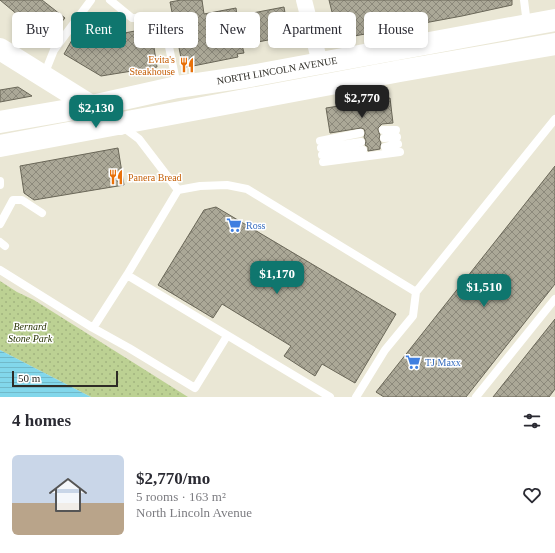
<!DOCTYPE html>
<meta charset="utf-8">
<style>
body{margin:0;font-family:Georgia,serif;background:#f7f7f7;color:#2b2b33;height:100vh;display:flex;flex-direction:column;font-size:15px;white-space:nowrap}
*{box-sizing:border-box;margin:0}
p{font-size:13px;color:#7c7c81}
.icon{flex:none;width:22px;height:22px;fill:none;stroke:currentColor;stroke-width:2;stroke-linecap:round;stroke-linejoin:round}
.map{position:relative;height:397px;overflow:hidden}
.panel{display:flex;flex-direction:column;background:#fff;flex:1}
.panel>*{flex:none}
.top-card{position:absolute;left:12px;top:12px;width:531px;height:36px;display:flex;gap:8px}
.scale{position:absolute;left:12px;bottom:10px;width:106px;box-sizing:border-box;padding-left:4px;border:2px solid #2e2c26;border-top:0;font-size:11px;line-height:14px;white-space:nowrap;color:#2e2c26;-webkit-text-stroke:3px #fff;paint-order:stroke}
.price{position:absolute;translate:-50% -34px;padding:0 9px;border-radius:8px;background:#0f766e;color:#fff;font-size:13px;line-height:26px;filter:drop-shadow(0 1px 2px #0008)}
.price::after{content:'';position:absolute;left:50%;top:24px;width:12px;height:9px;margin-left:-6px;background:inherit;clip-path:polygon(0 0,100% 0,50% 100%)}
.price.current{background:#222;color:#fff}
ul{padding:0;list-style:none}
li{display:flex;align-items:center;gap:12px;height:100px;padding:0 12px}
li span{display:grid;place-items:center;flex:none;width:112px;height:80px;border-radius:6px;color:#555}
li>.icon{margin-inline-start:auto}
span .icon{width:48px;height:48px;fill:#fffc;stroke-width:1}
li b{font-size:17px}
h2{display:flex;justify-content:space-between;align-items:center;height:48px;padding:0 12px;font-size:17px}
.tag{padding:0 14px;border-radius:6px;background:#fff;box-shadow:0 2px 6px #0003;font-size:14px;line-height:36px}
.tag.current{background:#0f766e;color:#fff}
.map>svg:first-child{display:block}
.grass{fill:url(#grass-dots)}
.water{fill:url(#water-rules)}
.building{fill:url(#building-cross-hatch);stroke:#6a6758}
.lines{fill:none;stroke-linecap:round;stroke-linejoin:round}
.service{stroke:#fff;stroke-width:8}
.minor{stroke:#fff;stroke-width:16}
.secondary{stroke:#fff;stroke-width:22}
.primary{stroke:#fff;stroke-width:22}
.labels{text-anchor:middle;stroke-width:3;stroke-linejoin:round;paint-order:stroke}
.food-label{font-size:10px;fill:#c56008;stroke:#fff;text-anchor:end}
.street-label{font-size:10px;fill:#2e2c26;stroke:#fff}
.shop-label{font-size:10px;fill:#366cbe;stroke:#fff;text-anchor:start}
.park-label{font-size:10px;font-style:italic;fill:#293505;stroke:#fff}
</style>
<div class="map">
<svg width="555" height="397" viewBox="0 0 555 397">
<defs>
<pattern id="grass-dots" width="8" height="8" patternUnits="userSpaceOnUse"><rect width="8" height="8" fill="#bcd193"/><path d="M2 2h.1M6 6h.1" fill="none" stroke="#a2b47f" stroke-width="1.8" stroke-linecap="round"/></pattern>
<pattern id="water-rules" width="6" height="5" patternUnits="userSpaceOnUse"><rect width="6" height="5" fill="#82d7eb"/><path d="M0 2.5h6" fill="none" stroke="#71b9c9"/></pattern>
<pattern id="building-cross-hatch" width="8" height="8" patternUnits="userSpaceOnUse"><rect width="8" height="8" fill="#aba897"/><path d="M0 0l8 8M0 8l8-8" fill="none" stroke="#8c897b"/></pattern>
</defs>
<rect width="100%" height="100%" fill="#eae7d5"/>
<path class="grass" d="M0,281L17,292L34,300L188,397H91L0,350Z"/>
<path class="water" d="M0,350L91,397H0Z"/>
<path class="building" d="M0,0H42L65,18L49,37L45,34L43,36Z
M181,0H202L204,14L236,8L237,16L284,7L289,36L242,45L244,53L237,54L238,57L183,68L170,2Z
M329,0H512V5L462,16L349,37L338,36Z
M81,24L103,37L151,28L157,67L101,76L64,54Z
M18,87L32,96L0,102V90Z
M390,98L393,123L382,124L378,128V130L380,135L379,139L381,143L380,146V149L368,151V147L365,145L366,141L364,137L365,134V132L364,129L361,128L330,133L326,108Z
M118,148L124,185L34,200L24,193L20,166Z
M555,166V284L466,397H384L376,392Z
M216,207L396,314L355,383L322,364L315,376L284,356L291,346L222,304L213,318L158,285L204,210Z
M555,319V389L549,397H493Z"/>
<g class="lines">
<path class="service" d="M110,0L132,18H153L165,27L177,86
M524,0L527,24
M44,75L54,50L91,0
M123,127L139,139L178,190
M383,130H396
M384,138L397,137
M320,141L360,133
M385,147L398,144
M321,148L361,142
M322,155L363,150
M323,162L400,152
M0,181V185
M0,224L13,200H22L42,213
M0,242L5,246
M0,270L93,328L129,348L195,388L227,336
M127,275L330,397
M93,328L127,275L178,190L200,186L227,185L247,189L416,292
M356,397L385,350L413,316L416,292L555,119
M476,397L555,299"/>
<path class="minor" d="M304,0L320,63"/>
<path class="secondary" d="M0,49L120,124"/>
<path class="primary" d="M0,122L92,106L177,87L245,77L555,20
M0,146L400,71L555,44"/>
</g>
<defs>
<g id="restaurant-bare" transform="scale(1.2)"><path d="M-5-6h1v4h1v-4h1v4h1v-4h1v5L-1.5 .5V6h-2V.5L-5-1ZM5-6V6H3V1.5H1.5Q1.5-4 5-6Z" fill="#e8710a" stroke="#fff" stroke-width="2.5" paint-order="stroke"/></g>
<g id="supermarket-bare" transform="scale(1.2)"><path d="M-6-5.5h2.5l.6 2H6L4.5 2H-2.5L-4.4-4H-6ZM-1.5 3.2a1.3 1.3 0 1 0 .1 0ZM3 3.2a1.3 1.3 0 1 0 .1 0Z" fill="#3f7fe0" stroke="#fff" stroke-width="2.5" paint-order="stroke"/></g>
</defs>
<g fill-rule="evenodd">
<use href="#restaurant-bare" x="187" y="65"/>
<use href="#restaurant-bare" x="116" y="177"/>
<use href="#supermarket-bare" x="234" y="225"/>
<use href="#supermarket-bare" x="413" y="362"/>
</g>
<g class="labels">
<g class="food-label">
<text x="175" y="63">Evita's<tspan x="175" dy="12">Steakhouse</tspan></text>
<text x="128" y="181" text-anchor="start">Panera Bread</text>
</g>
<g class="street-label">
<text transform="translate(277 70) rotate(-10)" y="4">NORTH LINCOLN AVENUE</text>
</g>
<g class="shop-label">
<text x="246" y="229">Ross</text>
<text x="425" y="366">TJ Maxx</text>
</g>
<g class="park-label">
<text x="30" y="330">Bernard<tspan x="30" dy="12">Stone Park</tspan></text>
</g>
</g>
</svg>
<div class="scale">50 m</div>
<b class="price current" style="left:362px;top:119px">$2,770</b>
<b class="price" style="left:96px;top:129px">$2,130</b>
<b class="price" style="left:277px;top:295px">$1,170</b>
<b class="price" style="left:484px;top:308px">$1,510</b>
<div class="top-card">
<a class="tag">Buy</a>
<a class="tag current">Rent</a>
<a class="tag">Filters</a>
<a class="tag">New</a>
<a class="tag">Apartment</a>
<a class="tag">House</a>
</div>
</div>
<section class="panel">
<h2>4 homes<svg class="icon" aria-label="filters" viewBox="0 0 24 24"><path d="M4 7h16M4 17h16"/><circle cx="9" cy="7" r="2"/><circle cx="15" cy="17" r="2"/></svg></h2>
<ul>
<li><span style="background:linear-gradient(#c9d6e8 60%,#b9a48a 0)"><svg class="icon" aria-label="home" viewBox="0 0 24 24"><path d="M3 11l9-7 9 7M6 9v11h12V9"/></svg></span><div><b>$2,770/mo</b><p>5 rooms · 163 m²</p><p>North Lincoln Avenue</p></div><svg class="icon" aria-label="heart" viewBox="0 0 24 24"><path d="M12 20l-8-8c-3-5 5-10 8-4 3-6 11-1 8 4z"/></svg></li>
</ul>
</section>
